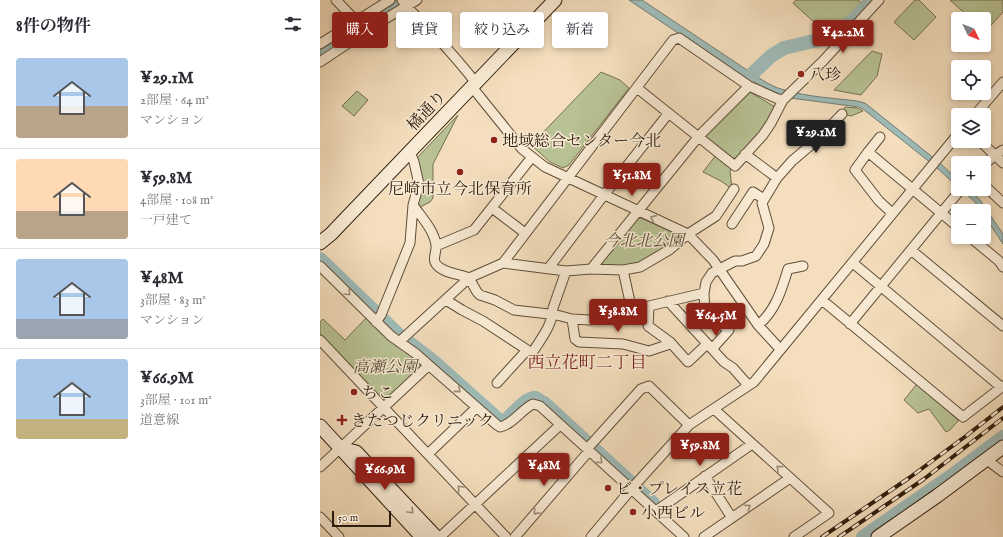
<!DOCTYPE html>
<html lang="ja">
<meta charset="utf-8">
<style>
body{margin:0;font-family:"IM FELL English","Noto Serif JP",serif;background:#f7f7f7;color:#2b2b33;height:100vh;display:flex;flex-direction:column;font-size:15px;white-space:nowrap}
*{box-sizing:border-box;margin:0}
p{font-size:13px;color:#7c7c81}
.icon{flex:none;width:22px;height:22px;fill:none;stroke:currentColor;stroke-width:2;stroke-linecap:round;stroke-linejoin:round}
.map{position:relative;flex:1;overflow:hidden}
.panel{display:flex;flex-direction:column;background:#fff;width:320px}
.panel>*{flex:none}
.banner{position:absolute;left:12px;top:12px;width:380px;height:36px;display:flex;gap:8px}
.needle{width:26px;rotate:133deg}
.tools{position:absolute;left:631px;top:12px;display:grid;gap:8px}
.tools a{display:grid;place-items:center;width:40px;height:40px;border-radius:4px;background:#fff;box-shadow:0 2px 6px #0003;font-size:20px}
.scale{position:absolute;left:12px;bottom:10px;width:59px;box-sizing:border-box;padding-left:4px;border:2px solid #2f1e0d;border-top:0;font-size:11px;line-height:14px;white-space:nowrap;color:#2f1e0d;-webkit-text-stroke:3px #f8ead4;paint-order:stroke}
.price{position:absolute;translate:-50% -34px;padding:0 9px;border-radius:4px;background:#8f2418;color:#fff;font-size:13px;line-height:26px;filter:drop-shadow(0 1px 2px #0008)}
.price::after{content:'';position:absolute;left:50%;top:24px;width:12px;height:9px;margin-left:-6px;background:inherit;clip-path:polygon(0 0,100% 0,50% 100%)}
.price.current{background:#222;color:#fff}
ul{padding:0;list-style:none}
li{display:flex;align-items:center;gap:12px;height:100px;padding:0 16px}
li+li{border-top:1px solid #e1e1e2}
li span{display:grid;place-items:center;flex:none;width:112px;height:80px;border-radius:4px;color:#555}
li>.icon{margin-inline-start:auto}
span .icon{width:48px;height:48px;fill:#fffc;stroke-width:1}
li b{font-size:17px}
h2{display:flex;justify-content:space-between;align-items:center;height:48px;padding:0 16px;font-size:17px}
.pill{padding:0 14px;border-radius:4px;background:#fff;box-shadow:0 2px 6px #0003;font-size:14px;line-height:36px}
.pill.current{background:#8f2418;color:#fff}
main{display:flex;flex:1;min-height:0}
.map>svg:first-child{display:block}
.green{fill:#b8c294;stroke:#747050}
.water{fill:#9ebbb8;stroke:#727c74}
.lines{fill:none;stroke-linecap:round;stroke-linejoin:round}
.river{stroke:#9ebbb8;stroke-width:14}
.street-casing{stroke:#604e39;stroke-width:11}
.secondary-casing{stroke:#2f1e0d;stroke-width:15}
.street{stroke:#f8ead4;stroke-width:9}
.secondary{stroke:#f8ead4;stroke-width:13}
.rail-casing{stroke:#2f1e0d;stroke-width:4}
.rail{stroke:#f8ead4;stroke-width:2.5;stroke-dasharray:8;stroke-linecap:butt}
.oneway{stroke:#9e8e7a}
.poi-dot{fill:#8f2418;stroke:#f8ead4;stroke-width:1.5}
.labels{text-anchor:middle;stroke-width:3;stroke-linejoin:round;paint-order:stroke}
.poi-label{font-size:16px;fill:#2f1e0d;stroke:#f8ead4;text-anchor:start}
.street-label{font-size:16px;fill:#2f1e0d;stroke:#f8ead4}
.park-label{font-size:16px;font-style:italic;fill:#584f36;stroke:#f8ead4}
.neighbourhood-label{font-size:17px;fill:#7a1f14;stroke:#f8ead4}
</style>
<main>
<section class="panel">
<h2>8件の物件<svg class="icon" aria-label="filters" viewBox="0 0 24 24"><path d="M4 7h16M4 17h16"/><circle cx="9" cy="7" r="2"/><circle cx="15" cy="17" r="2"/></svg></h2>
<ul>
<li><span style="background:linear-gradient(#a9c7e8 60%,#b9a48a 0)"><svg class="icon" aria-label="home" viewBox="0 0 24 24"><path d="M3 11l9-7 9 7M6 9v11h12V9"/></svg></span><div><b>¥29.1M</b><p>2部屋 · 64 m²</p><p>マンション</p></div></li>
<li><span style="background:linear-gradient(#ffd9b3 65%,#b9a48a 0)"><svg class="icon" aria-label="home" viewBox="0 0 24 24"><path d="M3 11l9-7 9 7M6 9v11h12V9"/></svg></span><div><b>¥59.8M</b><p>4部屋 · 108 m²</p><p>一戸建て</p></div></li>
<li><span style="background:linear-gradient(#a9c7e8 75%,#9aa5b1 0)"><svg class="icon" aria-label="home" viewBox="0 0 24 24"><path d="M3 11l9-7 9 7M6 9v11h12V9"/></svg></span><div><b>¥48M</b><p>3部屋 · 83 m²</p><p>マンション</p></div></li>
<li><span style="background:linear-gradient(#a9c7e8 75%,#c2b280 0)"><svg class="icon" aria-label="home" viewBox="0 0 24 24"><path d="M3 11l9-7 9 7M6 9v11h12V9"/></svg></span><div><b>¥66.9M</b><p>3部屋 · 101 m²</p><p>道意線</p></div></li>
</ul>
</section>
<div class="map">
<svg width="683" height="537" viewBox="0 0 683 537">
<rect width="100%" height="100%" fill="#f4debd"/>
<filter id="stains"><feTurbulence type="fractalNoise" baseFrequency=".005" numOctaves="4"/><feColorMatrix values="0 0 0 0 .2 0 0 0 0 .09 0 0 0 0 .02 0 0 0 .5 -.17"/></filter>
<radialGradient id="worn" r=".72"><stop offset=".6" stop-color="#630" stop-opacity="0"/><stop offset="1" stop-color="#630" stop-opacity=".3"/></radialGradient>
<path class="green" d="M476,0H538L542,3L516,31L507,34L473,3Z
M595,0H599L616,17L594,40L574,22Z
M630,0H683V12L665,32L664,19H651Z
M552,51L562,54L557,76L541,95L514,90Z
M281,72L300,80L309,88L249,165L243,168L230,162L211,145Z
M37,91L48,100L34,116L22,106Z
M426,92H430L455,107L449,123L418,159L413,158L386,137V133Z
M525,107L537,108L543,111L531,116L522,114Z
M138,115L113,164V198L110,202L98,208L95,204L96,159Z
M396,155L410,166L411,169L410,171L412,189L401,181L383,172Z
M321,218L361,236V238L318,265L284,268L281,262L315,219Z
M48,316L104,366L67,400H62L0,334V322L3,319L25,340Z
M597,384L637,419L638,421L630,430L626,432L609,409L598,413L584,400Z"/>
<path class="water" d="M76,0H90L0,59V48Z
M309,0H322L436,76C445,82 455,88 465,90C488,97 513,98 537,101L545,103L620,163L638,180V187L616,167L543,109L539,107L470,98L448,90L413,70Z
M640,189H649L660,200L683,234V244L664,215V211H661L655,202Z"/>
<g class="lines">
<path class="river" d="M430,76L451,56L464,48L515,36L521,33L552,0
M0,259L78,334L113,361L180,421H185C191,416 207,396 216,398C218,399 221,402 224,403L333,503
M543,537L631,476L683,437"/>
<g class="street-casing">
<path id="street" d="M16,0L36,21
M82,0C90,12 102,21 111,31C127,48 142,65 156,83
M0,44L70,0
M0,62L60,22L97,0
M152,87L202,149L225,167L368,234L396,216L414,189
M463,100L503,61L559,0
M655,115L683,82
M660,141L683,163
M548,152L560,137
M664,165L675,155L683,150
M457,178L472,161L499,138L522,114
M664,185L683,203
M93,205C102,218 114,230 116,245C117,251 112,259 116,264C122,273 140,274 149,278L157,292L160,295L175,300L194,310L229,314H233L252,319L270,320L384,293
M172,208L205,233
M572,213L559,201L535,170L548,152L638,227
M412,224L433,192L444,199
M650,237L679,261L683,267
M116,246L154,230L212,157
M591,250L683,326
M183,263L353,40L359,38L429,86L458,99L463,100L451,123L443,135L415,166L317,88
M533,263L681,387
M0,266L71,336L95,353L177,425L180,427C193,424 201,410 213,404L220,406L364,537
M228,269L284,195L348,114
M271,269L379,136L429,86
M303,270L312,311
M126,300L142,310L163,321L212,353C221,339 233,324 233,308L246,271
M502,300L643,417L683,386
M348,301L404,362L413,368L428,385
M329,307L328,326L350,342L368,362L387,344
M252,319L255,339L259,342L303,344L329,351L347,345L350,342
M56,322L61,315L90,243L93,205L99,184L94,162L90,152
M530,324L641,189
M438,325C455,312 462,289 468,269L483,266
M0,340L186,537
M79,342L149,278L183,263L246,271L271,269L303,270L320,267L349,250L368,234L393,260L438,325L460,349
M392,349L409,330L385,314L384,293L386,282L392,273L415,261H422L436,256L444,244L449,228L442,203L457,178L425,154
M177,383L207,350
M394,409L509,513L474,537
M267,449L321,389L329,386L369,425
M108,454L157,407
M667,460L683,472
M0,467L109,365
M385,476L412,518
M336,511L432,444
M0,517L19,537
M120,537L240,425
M195,537L269,451
M271,537L313,487L369,425L434,382L638,134
M384,537L470,478"/>
</g>
<g class="secondary-casing">
<path id="secondary" d="M0,243L11,234L235,0
M0,426L102,537
M20,448L36,452L116,537
M558,537L617,496L683,447"/>
</g>
<use href="#street" class="street"/>
<use href="#secondary" class="secondary"/>
<g class="rail-casing">
<path id="rail" d="M502,537L589,478L646,436L683,407
M519,537L604,479L683,418"/>
</g>
<use href="#rail" class="rail"/>
</g>
<defs><path id="oneway-chevron" d="M-2-3.5L2.5 0L-2 3.5" fill="none" stroke-width="1.6" stroke-linecap="round" stroke-linejoin="round"/></defs>
<g class="oneway">
<use href="#oneway-chevron" transform="translate(333 218) rotate(-156)"/>
<use href="#oneway-chevron" transform="translate(28 293) rotate(45)"/>
<use href="#oneway-chevron" transform="translate(138 390) rotate(41)"/>
<use href="#oneway-chevron" transform="translate(280 461) rotate(42)"/>
<use href="#oneway-chevron" transform="translate(459 468) rotate(-138)"/>
<use href="#oneway-chevron" transform="translate(140 488) rotate(-133)"/>
<use href="#oneway-chevron" transform="translate(428 507) rotate(-34)"/>
<use href="#oneway-chevron" transform="translate(91 511) rotate(47)"/>
<use href="#oneway-chevron" transform="translate(216 512) rotate(131)"/>
</g>
<g class="poi-dot">
<circle cx="481" cy="74" r="4"/>
<circle cx="174" cy="140" r="4"/>
<circle cx="140" cy="172" r="4"/>
<circle cx="34" cy="392" r="4"/>
<path d="M20 414h4v4h4v4h-4v4h-4v-4h-4v-4h4z"/>
<circle cx="288" cy="488" r="4"/>
<circle cx="313" cy="512" r="4"/>
</g>
<g class="labels">
<g class="poi-label">
<text x="489" y="80">八珍</text>
<text x="182" y="146">地域総合センター今北</text>
<text x="140" y="194" text-anchor="middle">尼崎市立今北保育所</text>
<text x="42" y="398">ちこ</text>
<text x="31" y="426">きたつじクリニック</text>
<text x="296" y="494">ビ・プレイス立花</text>
<text x="321" y="518">小西ビル</text>
</g>
<g class="street-label">
<text transform="translate(106 110) rotate(-46)" y="6">橘通り</text>
</g>
<g class="park-label">
<text x="324" y="246">今北北公園</text>
<text x="65" y="372">高瀬公園</text>
</g>
<g class="neighbourhood-label">
<text x="267" y="368">西立花町二丁目</text>
</g>
</g>
<rect width="100%" height="100%" filter="url(#stains)"/>
<rect width="100%" height="100%" fill="url(#worn)"/>
</svg>
<div class="tools">
<a><svg class="needle" viewBox="-14 -14 28 28"><path d="M0-13l5 13h-10z" fill="#e53935"/><path d="M0 13l5-13h-10z" fill="#7c7c81"/></svg></a>
<a><svg class="icon" aria-label="locate" viewBox="0 0 24 24"><circle cx="12" cy="12" r="6"/><path d="M12 2v4M12 18v4M2 12h4M18 12h4"/></svg></a>
<a><svg class="icon" aria-label="layers" viewBox="0 0 24 24"><path d="M12 4l9 5-9 5-9-5zM3 14l9 5 9-5"/></svg></a>
<a>+</a>
<a>−</a>
</div>
<div class="scale">50 m</div>
<b class="price" style="left:523px;top:54px">¥42.2M</b>
<b class="price current" style="left:496px;top:154px">¥29.1M</b>
<b class="price" style="left:312px;top:197px">¥51.8M</b>
<b class="price" style="left:298px;top:333px">¥38.8M</b>
<b class="price" style="left:396px;top:337px">¥64.5M</b>
<b class="price" style="left:380px;top:467px">¥59.8M</b>
<b class="price" style="left:224px;top:487px">¥48M</b>
<b class="price" style="left:65px;top:491px">¥66.9M</b>
<div class="banner">
<a class="pill current">購入</a>
<a class="pill">賃貸</a>
<a class="pill">絞り込み</a>
<a class="pill">新着</a>
</div>
</div>
</main>
